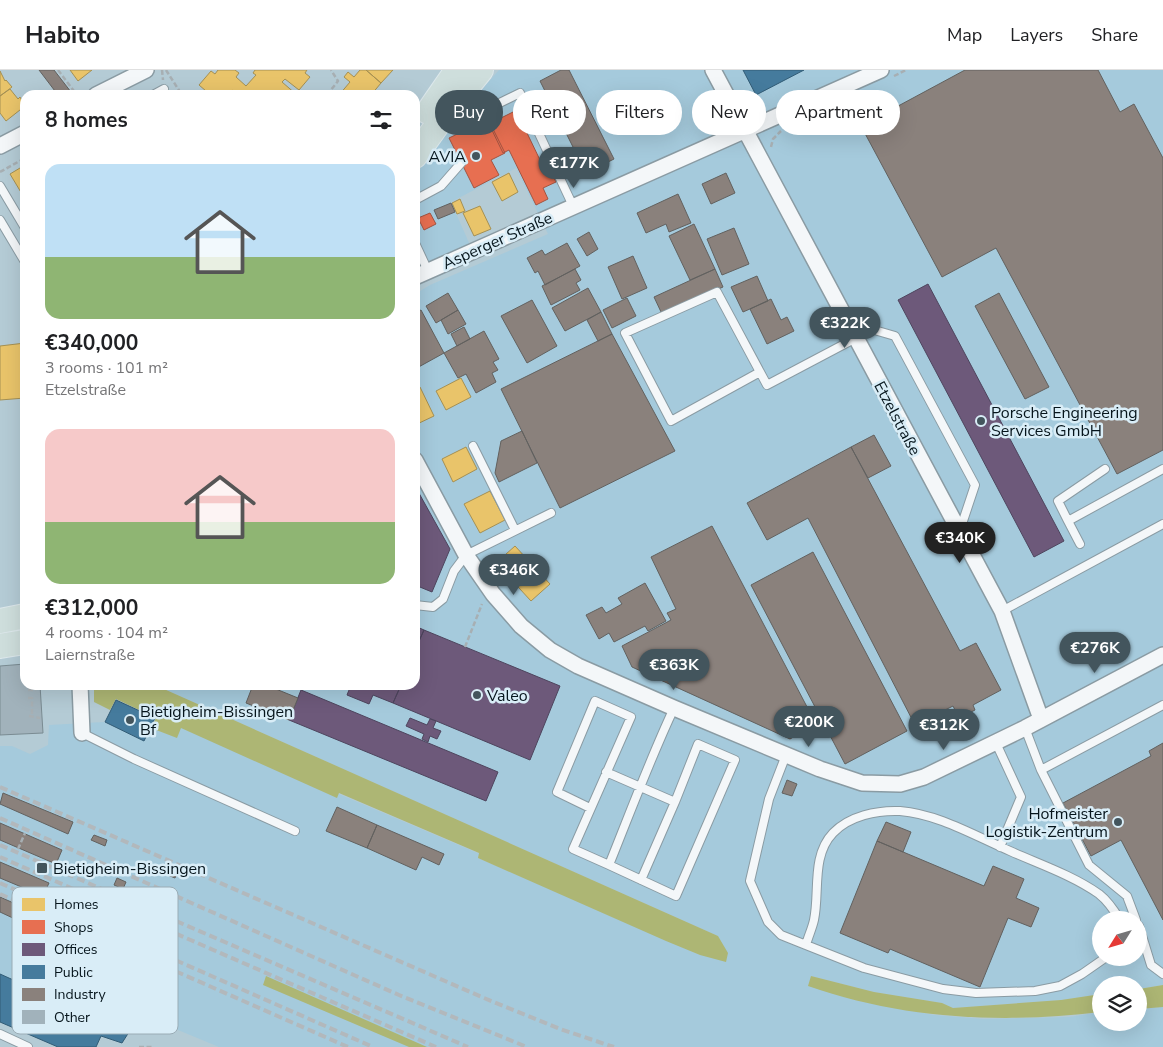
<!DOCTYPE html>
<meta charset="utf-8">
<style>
body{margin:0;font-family:"Nunito Sans",sans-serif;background:#f6f6f6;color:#202124;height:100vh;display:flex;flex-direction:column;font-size:19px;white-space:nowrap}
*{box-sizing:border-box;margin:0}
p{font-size:16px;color:#757577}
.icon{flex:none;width:28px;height:28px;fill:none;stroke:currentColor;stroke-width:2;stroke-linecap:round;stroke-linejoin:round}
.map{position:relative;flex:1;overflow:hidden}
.sheet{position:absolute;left:20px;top:20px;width:400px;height:600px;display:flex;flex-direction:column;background:#fff;border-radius:15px;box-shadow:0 5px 20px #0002}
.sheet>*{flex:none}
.hud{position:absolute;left:435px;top:20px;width:475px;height:45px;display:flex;gap:10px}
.needle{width:32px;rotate:233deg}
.tools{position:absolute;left:1092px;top:841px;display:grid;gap:10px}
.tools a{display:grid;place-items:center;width:55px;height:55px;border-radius:50%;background:#fff;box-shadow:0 5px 20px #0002;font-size:25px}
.price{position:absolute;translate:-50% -42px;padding:0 11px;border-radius:18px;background:#43555d;color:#fff;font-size:16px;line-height:32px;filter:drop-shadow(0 1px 2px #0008)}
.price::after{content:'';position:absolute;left:50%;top:30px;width:15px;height:11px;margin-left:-8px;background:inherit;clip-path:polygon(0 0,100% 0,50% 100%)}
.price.active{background:#222;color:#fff}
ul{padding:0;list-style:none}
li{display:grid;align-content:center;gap:10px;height:265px;padding:0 25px}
li span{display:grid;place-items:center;height:155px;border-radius:15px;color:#555}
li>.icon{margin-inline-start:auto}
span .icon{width:90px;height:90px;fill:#fffc;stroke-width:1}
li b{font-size:21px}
h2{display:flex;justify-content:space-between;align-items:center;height:60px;padding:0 25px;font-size:21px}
.chip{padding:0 18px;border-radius:22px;background:#fff;box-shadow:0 5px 20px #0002;font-size:18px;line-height:45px}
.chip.active{background:#43555d;color:#fff}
header{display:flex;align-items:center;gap:30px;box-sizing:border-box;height:70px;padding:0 25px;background:#fff;border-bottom:1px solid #e0e0e0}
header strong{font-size:24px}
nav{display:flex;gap:28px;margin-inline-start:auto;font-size:18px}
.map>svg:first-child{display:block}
.built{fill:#a5cadc;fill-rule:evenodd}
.green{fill:#adb674}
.homes{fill:#e9c46a;stroke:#a59053}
.shops{fill:#e76f51;stroke:#a45441}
.offices{fill:#6d597a;stroke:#4e455e}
.public{fill:#457b9d;stroke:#325c76}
.industry{fill:#8a817c;stroke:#62615f}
.building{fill:#a1b2bb;stroke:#7a8b92}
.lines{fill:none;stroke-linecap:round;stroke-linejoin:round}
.service-casing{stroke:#8a9ba3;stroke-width:10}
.minor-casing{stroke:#8a9ba3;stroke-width:18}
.primary-casing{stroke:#dde8ec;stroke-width:26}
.path{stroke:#a7afb3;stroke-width:2.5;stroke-dasharray:5 2.5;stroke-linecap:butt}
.service{stroke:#f4f7f9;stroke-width:8}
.minor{stroke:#f4f7f9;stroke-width:15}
.primary{stroke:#cededc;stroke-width:24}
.rail{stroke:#b2b8bc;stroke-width:4;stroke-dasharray:8 4;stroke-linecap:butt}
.poi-dot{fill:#43555d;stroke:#d9edf7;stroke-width:2}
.labels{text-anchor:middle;stroke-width:5;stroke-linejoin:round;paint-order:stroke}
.poi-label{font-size:16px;fill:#06151c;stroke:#d9edf7;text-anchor:start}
.street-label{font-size:16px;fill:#06151c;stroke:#d9edf7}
.key{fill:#d9edf7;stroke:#9aacb5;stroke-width:1}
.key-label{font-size:14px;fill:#06151c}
</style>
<header>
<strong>Habito</strong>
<nav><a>Map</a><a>Layers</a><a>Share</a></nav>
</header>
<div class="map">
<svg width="1163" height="977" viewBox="0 0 1163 977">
<rect width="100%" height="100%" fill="#b4cbd5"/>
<path class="built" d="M499,0H1163V915L1139,919V915H1101V924L1061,930L953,938L942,933L874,922L811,906L854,930L934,945L984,949L1069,947L1101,942V952H1139V939L1163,937V977H219L137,943L129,962L0,904V676H12L30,684L48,675L49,655L104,652L144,671L151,658L176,667L181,657L480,784L478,788L700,885L718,866L155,615H415V224L430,215L548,164L516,98L451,132L470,175L415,199V106L455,50ZM1101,850H1139V888H1101Z"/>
<path class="green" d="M94,615H155L718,866L728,883L726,892L700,885L666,871L478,788L479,783L339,723L337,728L181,658L177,668L151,658L156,648L116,629L110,640L94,632Z
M266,906L427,977H409L263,915Z
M811,906L874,922L942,933L953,938L1061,930L1101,924V942C1002,954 902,949 808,916Z
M1163,915V937L1139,939V919Z"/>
<path class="homes" d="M70,0H92L78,11Z
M218,0H235L239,3L236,7L246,16L256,5L253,3L255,0H307L305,3L310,7L299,20L285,9L282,12L297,25H238L232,20L227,25H203L206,21L199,15L211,1L215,4Z
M360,0H366L381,13L371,25H339L350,12L344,7L348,2L354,7Z
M366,0H393L381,13Z
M0,1L5,11L6,10L12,17L0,26Z
M10,19L18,29L20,27L25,36L6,51L0,43V26Z
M25,95V129L10,104Z
M509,103L518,122L502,131L492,112Z
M460,129L465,141L457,144L452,133Z
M480,136L491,159L474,166L463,143Z
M25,273V328L0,330V276Z
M461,308L471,327L446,340L436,321Z
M420,317L434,346L415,355V319Z
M466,377L477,399L453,412L442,389Z
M490,421L505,450L480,463L464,434Z
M515,476L550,514L531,531L496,493Z"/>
<path class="shops" d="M515,41L522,53L524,51L529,62L527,63L540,90L544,88L556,112L543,118L548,129L536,135L509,80L503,83L489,54Z
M490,53L505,83L491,90L499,105L474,118L449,68L474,56L477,60Z
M430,143L436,154L424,160L418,148Z"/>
<path class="offices" d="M928,214L1064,471L1034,487L898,230Z
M415,416L450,479L432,522L415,515Z
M415,556L424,560L415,580Z
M424,560L560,616L530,690L393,633L401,615H415V580Z
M351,615H401L393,633L373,625L369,634L347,625Z
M301,620L498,702L486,731L289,650Z
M410,648L427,655L430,649L436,651L433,658L441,661L437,669L430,666L428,672L422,669L424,664L406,656Z"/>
<path class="public" d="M743,0H804L756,25Z
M116,630L155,648L144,671L105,652Z
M0,904L129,962L122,973L101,966L96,977H58L0,952Z"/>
<path class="industry" d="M39,0H54L71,22L67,25H58Z
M561,0H569L614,89L586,103L540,11Z
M965,0H1098L1120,42L1134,34L1163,88V380L1117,404L996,178L942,207L861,56Z
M726,103L735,123L711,134L702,114Z
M678,124L691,153L669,162L666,154L646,163L637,143Z
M451,133L455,142L438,149L434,140Z
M694,154L715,199L690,210L669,166Z
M734,158L749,194L722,205L707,169Z
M589,162L598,179L587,186L577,169Z
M567,173L580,196L545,215L538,201L535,203L527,188L542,180L545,185Z
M633,186L647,218L622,229L608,197Z
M575,199L581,210L576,213L580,220L551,235L542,216Z
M715,199L723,217L662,244L654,227Z
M757,206L768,231L743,242L731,217Z
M588,218L601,242L565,261L552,238Z
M448,223L458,240L436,253L426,236Z
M999,223L1049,317L1025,329L975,236Z
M627,228L636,246L612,258L603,240Z
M771,229L781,250L787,247L794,261L767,274L750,239Z
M532,230L557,276L527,293L501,246Z
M421,240L444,283L415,299V243Z
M458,240L466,254L448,264L441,250Z
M601,242L612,264L598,271L587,250Z
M464,257L470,269L457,276L451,264Z
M484,261L499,289L493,292L498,300L492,303L496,312L476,323L466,304L458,308L444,283Z
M612,264L675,381L560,438L501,319Z
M522,361L537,393L499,412L495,403L501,371Z
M874,365L891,396L868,408L851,377Z
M851,377L960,581L976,573L1001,620L973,635L975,640L959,648L953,636L915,655L808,448L767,470L747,433Z
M712,456L816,654L790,669L632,597L622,576L671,550L667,543L676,539L651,487Z
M813,482L907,661L845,694L751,515Z
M645,513L666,551L648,561L645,556L614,572L609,563L599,569L586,545L602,537L606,543L622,534L618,528Z
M253,615H266L298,628L289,650L246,633Z
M1163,673V850L1121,770L1091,786L1063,733L1151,686L1149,681Z
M787,710L797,714L792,726L782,723Z
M3,723L73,752L68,764L0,734Z
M337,737L377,755L367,778L326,761Z
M886,752L911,762L903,782L877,771Z
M0,753L62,780L56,794L0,770Z
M377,755L444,784L439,795L422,787L416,800L367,778Z
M94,765L107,770L105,776L91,770Z
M877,771L984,816L993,796L1024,809L1016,828L1039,838L1031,857L1008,848L980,917L890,879L888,883L840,863Z
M0,792L49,813L43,826L0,808Z
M83,795L97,801L94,807L80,801Z
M169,796L178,801L175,808L165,804Z
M117,808L126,812L123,819L114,815Z
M0,827L36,843L30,856L0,842Z"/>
<path class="building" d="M25,594V615H40L43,663L0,665V596Z"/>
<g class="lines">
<g class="service-casing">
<path id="service" d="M468,24L475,45L473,56
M153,25L164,19
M475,45L520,23L573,136
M0,116L25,158
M415,130L441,116L462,92
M0,150L25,192
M415,173L428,201
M853,263L864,257L895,266L975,415L963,451L956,455
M760,302L671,351L625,263L717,222L767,315L856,268
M473,376L515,460
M1105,399L1058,431L1068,451L1163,399
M1068,451L1080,474
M415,535L433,537L443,529L454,501L466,485L551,443
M1002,541L1163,454
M1025,658L1041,700L1163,635
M82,663L134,689L295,761
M996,673L1021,727L1000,777
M786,685L769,729L750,811L768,852L781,865L806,875
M1041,700L1089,795L1127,826L1136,850
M606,702L675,732L698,674L735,690L676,826L609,795C630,743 650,689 674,638
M590,738L557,722L595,631L631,647L573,779L609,795
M641,810L675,732
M1139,856L1151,895L1163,904
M1105,888L1082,904L1060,916L1035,921L976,923L943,919L864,898L806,875C808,867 812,859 814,850C820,822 811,786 833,763C849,746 877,740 900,741C938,744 975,766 1010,781C1039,794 1072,805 1099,824C1108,831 1114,840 1120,850
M0,964L28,977"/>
</g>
<g class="minor-casing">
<path id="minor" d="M713,0L1002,541L1041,649
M96,25L146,0
M0,76L25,63
M415,207L881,0
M415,390L466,485L493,524L521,556L550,580L578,596L674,638L820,699L862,713L900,714L924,707L1025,658L1163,585
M80,615L82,663"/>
</g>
<g class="primary-casing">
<path id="primary" d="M428,42L457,0
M415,86L443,47L481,0
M0,551L25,546
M0,576L25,572"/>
</g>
<path class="path" d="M58,0L77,25
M162,0L163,10
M166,0L182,25
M894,6L906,0
M327,25L338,11L331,0
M771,77L773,69L781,61
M0,102L25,88
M465,577L482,534
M40,619L47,615
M28,620H36
M28,628H32V644
M29,646L40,648
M18,779L25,763
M139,977H153"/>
<use href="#service" class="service"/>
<use href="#minor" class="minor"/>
<use href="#primary" class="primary"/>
<path class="rail" d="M0,717L484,928L560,959L614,977
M0,748L399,925L527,977
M0,775L468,977
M0,787L436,977
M0,813L373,977
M0,824L348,977"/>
</g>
<g class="poi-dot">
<circle cx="476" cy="86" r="5"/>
<circle cx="981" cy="351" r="5"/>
<circle cx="477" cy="625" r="5"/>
<circle cx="130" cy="650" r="5"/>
<circle cx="1118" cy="752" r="5"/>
<rect x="36" y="792" width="12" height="12" rx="2.5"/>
</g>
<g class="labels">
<g class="poi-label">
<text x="466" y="92" text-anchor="end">AVIA</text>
<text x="991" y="348">Porsche Engineering<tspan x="991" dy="18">Services GmbH</tspan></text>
<text x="487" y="631">Valeo</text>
<text x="140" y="647">Bietigheim-Bissingen<tspan x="140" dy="18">Bf</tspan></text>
<text x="1108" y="749" text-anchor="end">Hofmeister<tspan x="1108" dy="18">Logistik-Zentrum</tspan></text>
<text x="53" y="804">Bietigheim-Bissingen</text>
</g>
<g class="street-label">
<text transform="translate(497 170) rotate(-24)" y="6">Asperger Straße</text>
<text transform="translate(898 348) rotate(62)" y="6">Etzelstraße</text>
</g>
</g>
<rect x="12" y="817" width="166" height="147" rx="8" class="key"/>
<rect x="22" y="828" width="23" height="13" fill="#e9c46a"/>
<rect x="22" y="850" width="23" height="14" fill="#e76f51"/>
<rect x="22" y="873" width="23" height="13" fill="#6d597a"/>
<rect x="22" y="895" width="23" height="14" fill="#457b9d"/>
<rect x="22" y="918" width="23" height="13" fill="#8a817c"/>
<rect x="22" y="940" width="23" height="14" fill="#a1b2bb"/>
<g class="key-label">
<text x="54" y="839">Homes</text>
<text x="54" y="862">Shops</text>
<text x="54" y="884">Offices</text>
<text x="54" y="907">Public</text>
<text x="54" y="929">Industry</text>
<text x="54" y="952">Other</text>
</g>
</svg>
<div class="tools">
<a><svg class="needle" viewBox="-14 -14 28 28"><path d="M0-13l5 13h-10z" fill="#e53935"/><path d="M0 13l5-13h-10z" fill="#757577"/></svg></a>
<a><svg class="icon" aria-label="layers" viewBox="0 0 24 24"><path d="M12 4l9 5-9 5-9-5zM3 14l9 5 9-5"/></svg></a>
</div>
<b class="price" style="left:574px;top:119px">€177K</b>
<b class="price" style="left:845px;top:279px">€322K</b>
<b class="price active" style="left:960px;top:494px">€340K</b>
<b class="price" style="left:514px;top:526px">€346K</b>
<b class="price" style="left:1095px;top:604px">€276K</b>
<b class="price" style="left:674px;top:621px">€363K</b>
<b class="price" style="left:809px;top:678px">€200K</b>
<b class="price" style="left:944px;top:681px">€312K</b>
<div class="hud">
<a class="chip active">Buy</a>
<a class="chip">Rent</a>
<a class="chip">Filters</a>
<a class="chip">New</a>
<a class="chip">Apartment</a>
</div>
<section class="sheet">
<h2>8 homes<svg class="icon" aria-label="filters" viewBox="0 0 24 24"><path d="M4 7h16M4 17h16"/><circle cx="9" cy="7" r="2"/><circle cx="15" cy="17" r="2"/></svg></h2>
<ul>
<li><span style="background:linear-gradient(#bfe0f5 60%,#8fb573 0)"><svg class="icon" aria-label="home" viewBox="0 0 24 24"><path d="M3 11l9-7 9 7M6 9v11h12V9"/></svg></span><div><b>€340,000</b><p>3 rooms · 101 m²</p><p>Etzelstraße</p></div></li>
<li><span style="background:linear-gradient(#f6c9c9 60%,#8fb573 0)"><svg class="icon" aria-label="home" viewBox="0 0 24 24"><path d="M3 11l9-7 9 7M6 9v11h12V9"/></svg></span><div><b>€312,000</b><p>4 rooms · 104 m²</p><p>Laiernstraße</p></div></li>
</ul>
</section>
</div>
